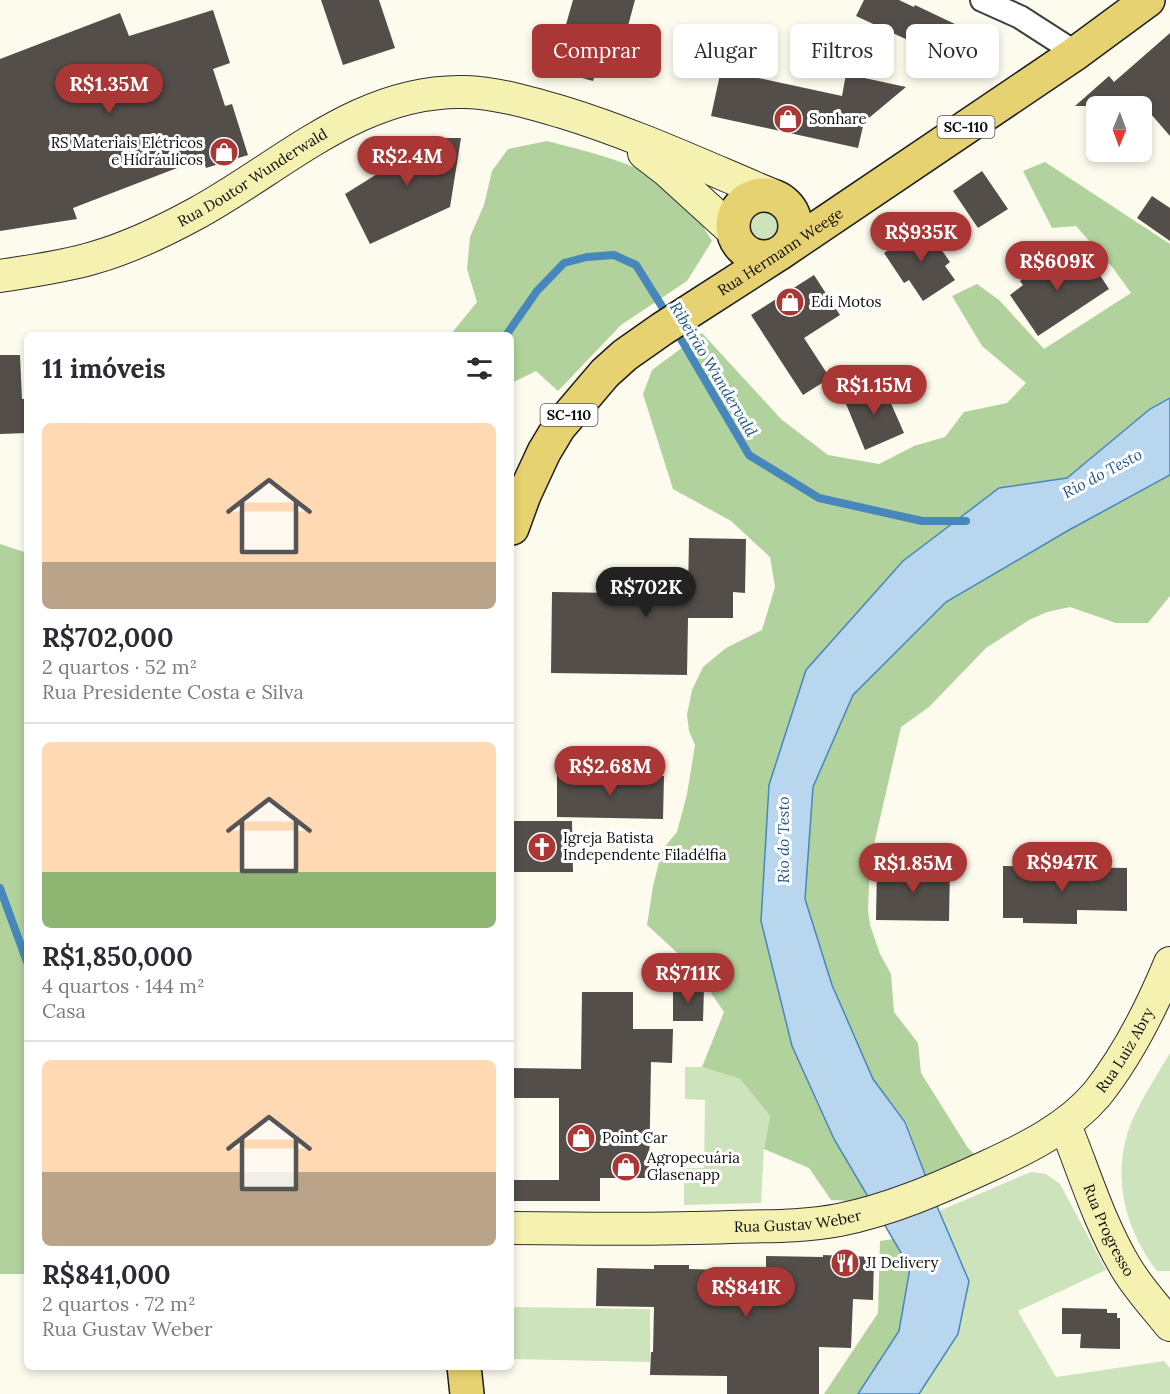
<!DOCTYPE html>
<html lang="pt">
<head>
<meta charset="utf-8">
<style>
  :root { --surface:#fff; --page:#f2f2f3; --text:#2b2b33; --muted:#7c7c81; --line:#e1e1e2; --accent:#aa3735 }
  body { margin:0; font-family:Lora,serif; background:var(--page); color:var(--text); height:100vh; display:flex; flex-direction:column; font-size:22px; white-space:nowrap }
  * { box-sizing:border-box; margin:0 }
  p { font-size:20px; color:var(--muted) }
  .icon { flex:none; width:33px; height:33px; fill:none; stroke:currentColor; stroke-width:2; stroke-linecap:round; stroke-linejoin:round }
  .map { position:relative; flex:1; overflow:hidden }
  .panel { position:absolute; left:24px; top:332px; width:490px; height:1038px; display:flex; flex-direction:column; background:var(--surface); border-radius:9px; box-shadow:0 3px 9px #0003 }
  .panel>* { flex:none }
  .top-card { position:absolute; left:532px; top:24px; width:548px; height:54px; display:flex; gap:12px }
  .needle { width:39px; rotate:181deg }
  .tools { position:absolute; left:1086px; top:96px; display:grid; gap:12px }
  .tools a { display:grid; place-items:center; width:66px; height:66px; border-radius:9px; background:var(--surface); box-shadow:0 3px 9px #0003; font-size:30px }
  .price { position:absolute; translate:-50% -51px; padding:0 14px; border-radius:21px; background:var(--accent); color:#fff; font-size:20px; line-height:39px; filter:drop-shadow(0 2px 3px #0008) }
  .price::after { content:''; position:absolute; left:50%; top:36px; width:18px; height:14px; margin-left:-9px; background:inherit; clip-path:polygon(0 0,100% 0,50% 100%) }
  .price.active { background:#222; color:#fff }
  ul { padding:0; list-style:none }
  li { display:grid; align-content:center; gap:12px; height:318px; padding:0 18px }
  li+li { border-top:2px solid var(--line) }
  li span { display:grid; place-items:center; height:186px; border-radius:9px; color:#555 }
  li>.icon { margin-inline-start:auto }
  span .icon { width:108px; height:108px; fill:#fffc; stroke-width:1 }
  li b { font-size:26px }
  h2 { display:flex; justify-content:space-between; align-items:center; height:72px; padding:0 18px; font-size:26px }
  .tag { padding:0 21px; border-radius:9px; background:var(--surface); box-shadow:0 3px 9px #0003; font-size:21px; line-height:54px }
  .tag.active { background:var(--accent); color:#fff }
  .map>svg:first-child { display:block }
  .green { fill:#cde3bb }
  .forest { fill:#b1d29c }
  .water { fill:#b8d6ee; stroke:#4887bc; stroke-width:1.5 }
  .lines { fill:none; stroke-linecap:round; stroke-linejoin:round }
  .stream { stroke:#4887bc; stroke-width:8 }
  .building { fill:#534e4a }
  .street-casing { stroke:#3f3f3f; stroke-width:26 }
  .secondary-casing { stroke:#2e2e2e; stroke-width:34 }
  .primary-casing { stroke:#1d1d1d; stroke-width:36 }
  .street { stroke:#fff; stroke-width:22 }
  .secondary { stroke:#f5f1b0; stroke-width:32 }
  .primary { stroke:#e7d272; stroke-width:33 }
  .labels { text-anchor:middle; stroke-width:6; stroke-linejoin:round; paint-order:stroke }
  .shield { fill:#fff; stroke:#555; stroke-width:1.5 }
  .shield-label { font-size:14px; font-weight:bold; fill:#0c0c0c }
  .poi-label { font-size:15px; fill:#0c0c0c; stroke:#fff; text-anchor:start }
  .street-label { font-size:15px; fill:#0c0c0c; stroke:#fff }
  .water-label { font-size:16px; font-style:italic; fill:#255a8e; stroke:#fff }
</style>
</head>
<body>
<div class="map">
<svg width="1170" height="1394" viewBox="0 0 1170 1394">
  <rect width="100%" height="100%" fill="#fdfbed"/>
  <!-- green -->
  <path class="green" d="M750 228a15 15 0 1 1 30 0a15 15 0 1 1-30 0Z
    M1170,1053V1271H1157C1121,1224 1109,1164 1137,1110C1147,1090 1159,1072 1170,1053Z
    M685,1067H702L740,1079L770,1116L764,1149L761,1203L684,1205V1168H704L705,1100L685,1099Z
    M1031,1172L1046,1174L1060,1184L1106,1270L1018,1311L1056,1377L1164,1361L1170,1368V1394H919L958,1334L969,1282L939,1211Z
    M512,1307L650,1309V1362L512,1359Z"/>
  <!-- forest -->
  <path class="forest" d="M547,141C592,153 660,167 690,205C698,216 704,229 712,241L687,281L621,325L558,391L536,371L512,383V334H451L477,302L467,269L470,237L484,205L492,171L508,149Z
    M1045,162L1170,244V398L1150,409L1067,478L999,488L806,670L792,1046L834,1139L872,1202L831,1200L809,1168L764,1149L770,1116L740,1079L702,1067L724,1012L695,969L647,925L653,886L662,850L677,832L687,794L695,745L689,731L687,715L692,690L703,667L726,648L762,630L775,587L770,557L731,521L673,489L643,394L652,370L702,333L781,419L828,455L879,464L914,446L945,437L964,412L1007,403L1026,383L982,346L952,296L977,284L999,300L1044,349L1131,293L1113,268L1076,226L1052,228L1023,171Z
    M1170,475V596L1148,623H1116L1070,607L1047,612L1029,620L986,648L929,707L901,727L870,862L868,910L870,925L880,954L891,974L894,1012L918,1043L921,1073L968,1148L976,1156L927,1180L906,1122L873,1079L832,985L805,898L813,787L853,695L946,602L1069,530Z
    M0,544L27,553V1274H0Z
    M893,1239L910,1268L899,1331L858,1394H824L878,1313L880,1241Z"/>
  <!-- water -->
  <path class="water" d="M1170,398V475L1069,530L946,602L853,695L813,787L805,899L832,985L873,1079L905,1122L939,1211L969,1281L958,1334L919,1394H858L899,1331L910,1268L834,1139L792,1046L761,921L769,785L806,670L903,561L999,488L1067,478L1150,409Z"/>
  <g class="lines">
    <!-- stream -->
    <path class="stream" d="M675,329L749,455L819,498L922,521H966
      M507,334L537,291L564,263L587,257L614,255L636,265L668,316
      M0,888L27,962"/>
  </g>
  <!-- building -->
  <path class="building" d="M321,0H379L395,48L343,65Z
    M573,0H635L619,59L601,54L593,81L553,70Z
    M864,0H899L914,7L915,5L978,35L968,56L957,51L953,61L856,16Z
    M213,10L230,63L213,69L225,106L232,104L248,155L206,168L203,158L73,208L77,219L0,231V59L120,13L129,36Z
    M1170,33V136L1144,106H1075L1109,76L1114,82Z
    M721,70L842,96L846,74L906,87L864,122L858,148L711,116Z
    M430,138H461L450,207L370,244L345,194L390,166L380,151L401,139L407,150Z
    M982,171L1008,209L978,228L953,191Z
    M1152,196L1170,208V241L1137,218Z
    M925,226L950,262L945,266L955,280L923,301L909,280L904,283L884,253Z
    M1063,252L1075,270L1090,260L1109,289L1038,336L1010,295L1023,285L1020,281Z
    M814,275L840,315L804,338L830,378L803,395L751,315Z
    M0,355H20L22,399H27V433L0,434Z
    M882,383L904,433L865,450L844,399Z
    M689,538L746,539L745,593L733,592V618H688L687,675L551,673L552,592L688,594Z
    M557,775L664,776L663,819L557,817Z
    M514,821H572L573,872H514V858H512V836H514Z
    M877,866L950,867L949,921L876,920Z
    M1003,866L1127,868V911L1077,910V924L1023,923V918H1003Z
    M673,988H704L703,1021H673Z
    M582,992H633V1029H673L672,1063L651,1062L649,1178H600V1201H512V1180H559V1098H512V1068L581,1069Z
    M823,1255L874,1257L873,1300L853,1299L851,1348L819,1347V1394H727V1376L650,1375L651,1352H653L654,1307L596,1306L597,1268L654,1269V1265H689V1269L766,1271V1256L823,1257Z
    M1062,1308L1107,1309V1313H1117V1318H1120V1349L1080,1348L1081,1334H1062Z"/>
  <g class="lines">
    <!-- street casing -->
    <g class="street-casing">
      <path id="street" d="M982,0L1020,17L1076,53"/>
    </g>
    <!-- secondary casing -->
    <g class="secondary-casing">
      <g id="secondary">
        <path d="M644,153L666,170L733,231"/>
        <path id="s1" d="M0,276C31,271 63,267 93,258C129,248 164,231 197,213C283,166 360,89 465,92C498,93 531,103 562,112C634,134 703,166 772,195"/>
        <path id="s2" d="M1065,1125C1084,1172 1099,1222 1125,1266C1137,1287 1155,1306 1170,1325"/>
        <path id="s3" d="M512,1228C584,1229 657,1230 730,1227C766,1226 803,1227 839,1220C890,1210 940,1188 988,1166C1027,1148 1068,1128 1097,1094C1128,1055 1151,1009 1170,963"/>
      </g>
    </g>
    <!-- primary casing -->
    <g class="primary-casing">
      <g id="primary">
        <circle cx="764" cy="226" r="31"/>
        <path id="s4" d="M512,528L524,495L544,452L559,427L605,373L625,355L662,329L780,253L1076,53L1148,0"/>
        <path d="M464,1366L467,1394"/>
      </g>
    </g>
    <!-- street -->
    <use href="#street" class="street"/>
    <!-- secondary -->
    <use href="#secondary" class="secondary"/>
    <!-- primary -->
    <use href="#primary" class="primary"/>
  </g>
  <!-- icons -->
  <defs>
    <g id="shop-disc" transform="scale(1.5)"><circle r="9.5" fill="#aa3735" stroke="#fff"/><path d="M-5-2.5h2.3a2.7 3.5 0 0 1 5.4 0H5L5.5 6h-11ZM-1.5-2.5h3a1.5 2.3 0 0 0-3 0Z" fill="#fff"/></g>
    <g id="church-disc" transform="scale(1.5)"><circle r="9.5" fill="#aa3735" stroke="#fff"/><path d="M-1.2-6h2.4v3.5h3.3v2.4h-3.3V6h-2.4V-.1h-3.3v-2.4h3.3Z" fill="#fff"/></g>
    <g id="restaurant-disc" transform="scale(1.5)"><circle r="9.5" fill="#aa3735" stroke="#fff"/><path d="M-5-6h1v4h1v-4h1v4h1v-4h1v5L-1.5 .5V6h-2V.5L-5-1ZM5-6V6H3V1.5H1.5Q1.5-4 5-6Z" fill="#fff"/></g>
  </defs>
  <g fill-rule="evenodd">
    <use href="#shop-disc" x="788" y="119"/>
    <use href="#shop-disc" x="224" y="152"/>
    <use href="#shop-disc" x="790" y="302"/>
    <use href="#church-disc" x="542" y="847"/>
    <use href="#shop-disc" x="581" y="1138"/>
    <use href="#shop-disc" x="626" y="1167"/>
    <use href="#restaurant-disc" x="845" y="1263"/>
  </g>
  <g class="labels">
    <!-- shield labels -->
    <g class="shield">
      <rect x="937.5" y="116" width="57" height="22" rx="4.5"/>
      <rect x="540.5" y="404" width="57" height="22" rx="4.5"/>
    </g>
    <g class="shield-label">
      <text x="966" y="132">SC-110</text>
      <text x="569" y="420">SC-110</text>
    </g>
    <!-- poi labels -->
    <g class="poi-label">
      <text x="809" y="124">Sonhare</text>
      <text x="203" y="148" text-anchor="end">RS Materiais Elétricos<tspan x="203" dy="17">e Hidráulicos</tspan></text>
      <text x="811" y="307">Edi Motos</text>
      <text x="563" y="843">Igreja Batista<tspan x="563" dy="17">Independente Filadélfia</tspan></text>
      <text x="602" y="1143">Point Car</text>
      <text x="647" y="1163">Agropecuária<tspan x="647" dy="17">Glasenapp</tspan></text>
      <text x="866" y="1268">JI Delivery</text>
    </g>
    <!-- street labels -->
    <g class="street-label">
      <text dy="5" stroke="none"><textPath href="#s1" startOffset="274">Rua Doutor Wunderwald</textPath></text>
      <text dy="5" stroke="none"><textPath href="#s4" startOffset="396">Rua Hermann Weege</textPath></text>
      <text dy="5" stroke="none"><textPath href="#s3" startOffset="670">Rua Luiz Abry</textPath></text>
      <text dy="5" stroke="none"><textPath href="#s3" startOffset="286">Rua Gustav Weber</textPath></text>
      <text dy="5" stroke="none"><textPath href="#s2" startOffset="114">Rua Progresso</textPath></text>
    </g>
    <!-- water labels -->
    <g class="water-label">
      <text transform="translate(714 369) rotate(59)" y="6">Ribeirão Wundervald</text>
      <text transform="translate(1102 473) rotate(-28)" y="6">Rio do Testo</text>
      <text transform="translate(783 840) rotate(-90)" y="6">Rio do Testo</text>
    </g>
  </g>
</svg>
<div class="tools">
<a><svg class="needle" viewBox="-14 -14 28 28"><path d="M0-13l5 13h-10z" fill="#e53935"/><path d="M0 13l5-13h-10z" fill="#7c7c81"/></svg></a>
</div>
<b class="price" style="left:109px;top:115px">R$1.35M</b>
<b class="price" style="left:407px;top:187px">R$2.4M</b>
<b class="price" style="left:921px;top:263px">R$935K</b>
<b class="price" style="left:1057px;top:292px">R$609K</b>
<b class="price" style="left:874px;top:416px">R$1.15M</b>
<b class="price active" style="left:646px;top:618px">R$702K</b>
<b class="price" style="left:610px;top:797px">R$2.68M</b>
<b class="price" style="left:1062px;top:893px">R$947K</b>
<b class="price" style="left:913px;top:894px">R$1.85M</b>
<b class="price" style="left:688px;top:1004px">R$711K</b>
<b class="price" style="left:746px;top:1318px">R$841K</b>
<div class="top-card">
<a class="tag active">Comprar</a>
<a class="tag">Alugar</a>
<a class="tag">Filtros</a>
<a class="tag">Novo</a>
</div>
<section class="panel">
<h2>11 imóveis<svg class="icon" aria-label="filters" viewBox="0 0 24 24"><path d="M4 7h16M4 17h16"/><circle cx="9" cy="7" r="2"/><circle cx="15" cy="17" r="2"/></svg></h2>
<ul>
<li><span style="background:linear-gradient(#ffd9b3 75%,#b9a48a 0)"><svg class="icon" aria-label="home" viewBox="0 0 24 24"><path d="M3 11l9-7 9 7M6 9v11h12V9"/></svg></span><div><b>R$702,000</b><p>2 quartos · 52 m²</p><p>Rua Presidente Costa e Silva</p></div></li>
<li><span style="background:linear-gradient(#ffd9b3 70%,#8fb573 0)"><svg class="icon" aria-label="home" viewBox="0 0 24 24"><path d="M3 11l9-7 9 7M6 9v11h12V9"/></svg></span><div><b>R$1,850,000</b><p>4 quartos · 144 m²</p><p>Casa</p></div></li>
<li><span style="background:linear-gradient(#ffd9b3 60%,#b9a48a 0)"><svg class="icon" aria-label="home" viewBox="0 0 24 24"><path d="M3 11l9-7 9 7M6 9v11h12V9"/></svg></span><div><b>R$841,000</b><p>2 quartos · 72 m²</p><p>Rua Gustav Weber</p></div></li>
</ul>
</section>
</div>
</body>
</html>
